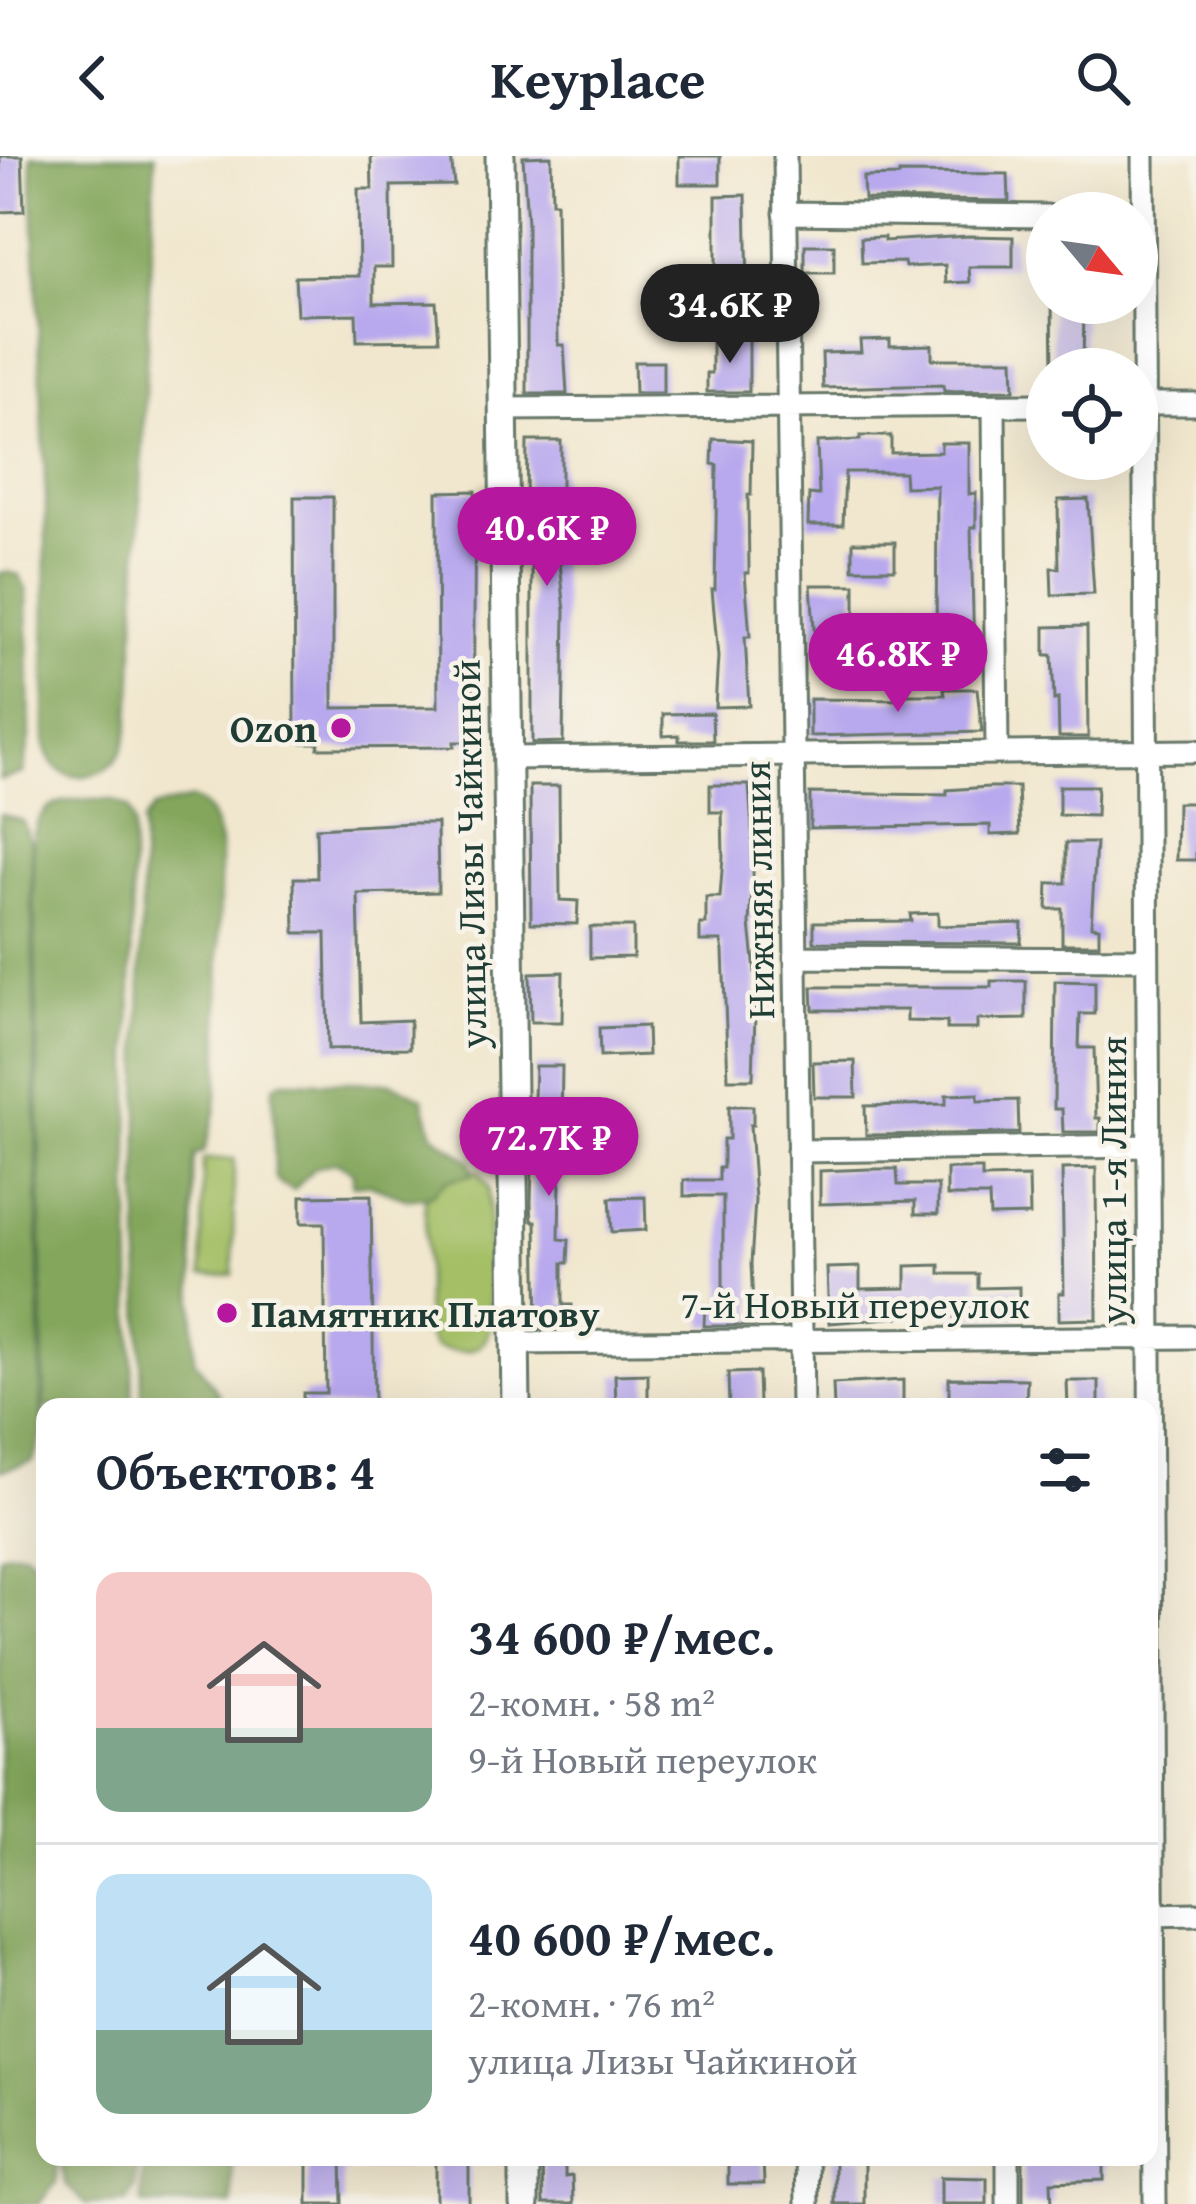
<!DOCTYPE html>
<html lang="ru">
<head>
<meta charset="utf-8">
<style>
  :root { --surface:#fff; --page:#f2f2f3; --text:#1f2937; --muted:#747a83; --line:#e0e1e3; --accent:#b5179e }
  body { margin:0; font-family:"Gentium Book Plus",serif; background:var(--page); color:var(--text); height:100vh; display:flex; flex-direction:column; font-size:45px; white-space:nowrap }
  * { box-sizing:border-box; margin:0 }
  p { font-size:39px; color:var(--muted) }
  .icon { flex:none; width:66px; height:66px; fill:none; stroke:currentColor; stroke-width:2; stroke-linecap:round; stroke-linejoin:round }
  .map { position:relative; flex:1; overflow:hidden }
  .details { position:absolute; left:36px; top:1242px; width:1122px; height:768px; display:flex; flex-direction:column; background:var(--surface); border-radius:24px; box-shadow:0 12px 48px #0002 }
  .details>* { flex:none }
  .needle { width:78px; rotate:119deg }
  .tools { position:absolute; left:1026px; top:36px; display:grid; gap:24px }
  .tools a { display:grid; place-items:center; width:132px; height:132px; border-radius:50%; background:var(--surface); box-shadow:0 12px 48px #0002; font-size:60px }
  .price { position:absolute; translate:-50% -102px; padding:0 27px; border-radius:42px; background:var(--accent); color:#fff; font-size:39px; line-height:78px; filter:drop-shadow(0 3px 6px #0008) }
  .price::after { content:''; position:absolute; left:50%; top:72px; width:36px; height:27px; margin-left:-18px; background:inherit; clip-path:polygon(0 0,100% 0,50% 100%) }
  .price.active { background:#222; color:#fff }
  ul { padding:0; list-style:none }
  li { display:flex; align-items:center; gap:36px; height:300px; padding:0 60px }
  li+li { border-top:3px solid var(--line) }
  li span { display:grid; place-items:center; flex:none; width:336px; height:240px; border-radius:24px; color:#555 }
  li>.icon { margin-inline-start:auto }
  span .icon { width:144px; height:144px; fill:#fffc; stroke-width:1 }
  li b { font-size:51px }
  h2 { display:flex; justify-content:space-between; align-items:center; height:144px; padding:0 60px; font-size:51px }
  header { display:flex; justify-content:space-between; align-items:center; height:156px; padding:0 60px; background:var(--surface); font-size:54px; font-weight:700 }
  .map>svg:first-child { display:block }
  .green { fill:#a4bf66; stroke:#627e4d; stroke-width:3 }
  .forest { fill:#83a65b; stroke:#517248; stroke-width:3 }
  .building { fill:#b8a8ee }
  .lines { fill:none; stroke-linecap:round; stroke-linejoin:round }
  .minor-casing { stroke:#68786a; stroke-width:27 }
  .major-casing { stroke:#68786a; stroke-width:33 }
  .minor { stroke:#fff; stroke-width:21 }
  .major { stroke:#fff; stroke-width:27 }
  .poi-dot { fill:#b5179e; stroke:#f7f3e8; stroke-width:4.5 }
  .labels { text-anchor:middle; stroke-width:9; stroke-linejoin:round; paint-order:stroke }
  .poi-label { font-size:39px; font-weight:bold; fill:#1f3d34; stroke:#f7f3e8; text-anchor:end }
  .street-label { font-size:39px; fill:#1f3d34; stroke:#f7f3e8 }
</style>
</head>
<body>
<header><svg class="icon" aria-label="back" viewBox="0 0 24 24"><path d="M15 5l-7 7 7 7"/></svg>Keyplace<svg class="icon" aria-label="search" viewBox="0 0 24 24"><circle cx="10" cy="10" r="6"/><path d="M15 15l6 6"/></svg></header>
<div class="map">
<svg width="1196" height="2048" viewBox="0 0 1196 2048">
  <rect width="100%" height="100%" fill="#f7f3e8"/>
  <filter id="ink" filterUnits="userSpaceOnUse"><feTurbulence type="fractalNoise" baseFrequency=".00833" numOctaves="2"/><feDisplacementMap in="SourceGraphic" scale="24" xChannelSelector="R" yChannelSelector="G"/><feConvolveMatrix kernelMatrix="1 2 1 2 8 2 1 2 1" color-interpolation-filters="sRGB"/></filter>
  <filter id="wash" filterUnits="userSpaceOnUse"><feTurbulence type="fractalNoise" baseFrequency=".004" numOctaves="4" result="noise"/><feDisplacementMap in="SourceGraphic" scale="48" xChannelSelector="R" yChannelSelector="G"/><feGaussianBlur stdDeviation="2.7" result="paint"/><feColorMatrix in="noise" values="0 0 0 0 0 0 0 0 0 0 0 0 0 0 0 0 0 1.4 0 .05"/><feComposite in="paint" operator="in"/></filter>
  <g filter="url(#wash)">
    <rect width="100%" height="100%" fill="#f1e7ce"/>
    <!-- green -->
    <path class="green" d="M203,1003H234L233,1119H202Z
      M469,1012L479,1016L489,1032L490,1170C485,1200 459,1198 435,1192L426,1177L425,1037Z"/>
    <!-- forest -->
    <path class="forest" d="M31,0H155L132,543C129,561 129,584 119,600C108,618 77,627 59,614C51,608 48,598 45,589L46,346Z
      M7,416L19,419L27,436L30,582L23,617L0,624V417Z
      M191,643C211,649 215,668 220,687L219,909L216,954L204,996L195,998L193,1010L194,1203L220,1240L223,1251H142L138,1014L143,666L153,652Z
      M112,644L128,652L133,667L129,1000L133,1251H45V1267L33,684C39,637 74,645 112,644Z
      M0,658L23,665L31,688L42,1279L33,1305L0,1315Z
      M283,925L392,927L423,942L433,978L470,1005L473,1018L446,1025L431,1039L408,1043L367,1028L353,1029V1016L336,1006L314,1012L294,1034L279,1027L275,1020L273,935L275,929Z
      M9,1396H25L45,1413V2001H57L56,2027L39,2048H0V1399Z
      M60,2001H136L135,2031L127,2045L85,2048L65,2027Z
      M142,2001H232V2048H142Z"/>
    <g id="blocks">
      <!-- building -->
      <path class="building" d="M0,0H22L24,55L0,56Z
        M371,0H451L454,29L391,30L392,111H374V147L436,146L439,184L357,185L356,158L297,159L295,121L359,120L358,33H372Z
        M551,0L552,46H556L558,189H564L567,238H527V68L523,1Z
        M679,0H720V28H679Z
        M899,17L1008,18L1009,45L864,43L863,21L899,20Z
        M746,39L748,136H716V40Z
        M969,80L1013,81V111H969L970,126L946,127L945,109L905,111L904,106L862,107L861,82L884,81V85Z
        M805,89H834V117H805Z
        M1052,147H1084L1083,213H1053Z
        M712,182H749V236H707V217H712Z
        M890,183V190L932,189V203H1013L1014,234L944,235L943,229L823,232L822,197L861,196L860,184Z
        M634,206H663V237H635Z
        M860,280H891V297L941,296V287H969V338L976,337V371H971L974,501L936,502L937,330L905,331L904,316H845L843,369H808L809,338L819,339L817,286L860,284Z
        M713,283L752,285L751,339H748L749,417H745L750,481H745L749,550L715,551L718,501L712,433H715L717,309L712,308Z
        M527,285H561V370H580V388H558L565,455L563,586L532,587V346H526Z
        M475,335L473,586H454V591L318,592L319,587H301V576H295L294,341H333V552L438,551L437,336Z
        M1088,343L1094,438L1052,439L1051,412H1059L1058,344Z
        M853,386H895V413H853Z
        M811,429H855V462H862V499L816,500Z
        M1087,470L1088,581H1059L1058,543L1054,544L1052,499H1045V471Z
        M944,533H977L982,576L810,580V543L903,544V539H945Z
        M712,557L713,585H679V579L663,580V558Z
        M710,629H749L754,701L750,768L756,825L753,923H728L723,795L721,785H700V768H706V741H720L723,701L722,656H710Z
        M530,630H559L560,744L578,745L577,768L531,767Z
        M1059,630H1097L1096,660L1059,659Z
        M989,631H1018L1020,678L990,679V669L810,672V637L947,639V634Z
        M1177,647H1196V704H1176Z
        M412,667H437L438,736L358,738L361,866L410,864V892L328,893L326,777H295L294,722H317L316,672Z
        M1066,687H1096L1091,770L1099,771V788H1062V753H1047L1048,727H1066Z
        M938,757V770L1022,767L1021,787L814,786V766L911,765L910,758Z
        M590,771H633V801L590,802Z
        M563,816L562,866H531L530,817Z
        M991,825H1026V863L977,864V873H947V866L907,865V854H813L812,831H991Z
        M1055,825L1095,826V858H1080L1079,892H1094L1096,962H1100V976H1063L1062,953H1054Z
        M647,870L648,899L600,901L599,872Z
        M855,905L856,941H814L813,906Z
        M535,910H562L559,1083L569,1084L568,1107H563V1149H572L573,1172H538L536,1065H532L531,1047Z
        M978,938V945L1018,944L1019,977L866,979L865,950L946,948V939Z
        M729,950H753V969H750L755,1044L751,1108L754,1170H704L705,1149H723V1040H684V1024H719V1012H723V983H729Z
        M1096,1012L1097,1163L1059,1164V1137H1064L1062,1013Z
        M869,1013H897L898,1029H938V1058H915V1045L820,1048V1015Z
        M947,1013H982V1022L1029,1021L1030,1059L990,1060L989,1040H947Z
        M371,1039L374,1251H303V1237H326L324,1067H301V1040Z
        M645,1041L646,1074L612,1076L610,1042Z
        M940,1109V1118H978V1132L1019,1131V1162L949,1160V1146L899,1147V1161L829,1167L827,1112L860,1111V1133L906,1132V1110Z
        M758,1216L759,1249L729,1251L728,1217Z
        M648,1218V1251H616L615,1219Z
        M949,1222L1027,1223L1026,1251H949Z
        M903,1224V1251H834L833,1228Z
        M1067,1225H1099V1251H1068Z
        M308,2001H342L343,2048H308Z
        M436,2001H469V2048H436Z
        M542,2001H565V2021L572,2020L573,2048H543Z
        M763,2001L764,2028H728V2002Z
        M834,2001H864V2048H834Z
        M1023,2001H1104V2024L1051,2026L1052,2048H1023Z
        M941,2021L987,2022V2048H941Z"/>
    </g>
  </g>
  <g filter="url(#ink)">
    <use href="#blocks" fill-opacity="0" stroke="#68786a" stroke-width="3"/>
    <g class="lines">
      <!-- minor casing -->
      <g class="minor-casing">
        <path id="minor" d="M785,0L802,1251
          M1143,0L1155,2048
          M785,57L1047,60
          M1137,248H1196
          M994,250L997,597
          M502,253L1047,249
          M507,602L1196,595
          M795,801L1147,803
          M798,995L1147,990
          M515,1187L1196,1181
          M1149,1759L1196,1758
          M806,2001L807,2048
          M1008,2001V2048"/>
      </g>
      <!-- major casing -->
      <g class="major-casing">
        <path id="major" d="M500,0L516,1251
          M524,2001V2048"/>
      </g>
      <!-- minor -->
      <use href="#minor" class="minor"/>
      <!-- major -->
      <use href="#major" class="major"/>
    </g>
  </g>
  <!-- markers -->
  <g class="poi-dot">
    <circle cx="341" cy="572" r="12"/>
    <circle cx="227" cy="1157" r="12"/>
  </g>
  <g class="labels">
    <!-- poi labels -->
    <g class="poi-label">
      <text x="317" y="586">Ozon</text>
      <text x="251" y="1171" text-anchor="start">Памятник Платову</text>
    </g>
    <!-- street labels -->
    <g class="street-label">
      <text transform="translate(469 698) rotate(-91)" y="14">улица Лизы Чайкиной</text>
      <text transform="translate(758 734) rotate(-91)" y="14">Нижняя линия</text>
      <text transform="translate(1112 1024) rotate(-90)" y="14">улица 1-я Линия</text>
      <text x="855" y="1162">7-й Новый переулок</text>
    </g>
  </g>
</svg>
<div class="tools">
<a><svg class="needle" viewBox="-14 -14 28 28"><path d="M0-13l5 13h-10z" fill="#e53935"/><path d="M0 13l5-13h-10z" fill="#747a83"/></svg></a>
<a><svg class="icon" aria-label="locate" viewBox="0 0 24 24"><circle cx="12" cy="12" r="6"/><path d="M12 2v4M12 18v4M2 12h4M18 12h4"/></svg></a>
</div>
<b class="price active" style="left:730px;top:210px">34.6K ₽</b>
<b class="price" style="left:547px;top:433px">40.6K ₽</b>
<b class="price" style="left:898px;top:559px">46.8K ₽</b>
<b class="price" style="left:549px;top:1043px">72.7K ₽</b>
<section class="details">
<h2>Объектов: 4<svg class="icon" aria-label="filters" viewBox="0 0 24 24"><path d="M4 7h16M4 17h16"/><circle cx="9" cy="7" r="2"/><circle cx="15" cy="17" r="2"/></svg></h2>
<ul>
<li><span style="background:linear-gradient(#f6c9c9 65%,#7fa58c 0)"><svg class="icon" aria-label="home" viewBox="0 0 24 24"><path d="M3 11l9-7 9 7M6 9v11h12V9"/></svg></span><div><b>34 600 ₽/мес.</b><p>2-комн. · 58 m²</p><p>9-й Новый переулок</p></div></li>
<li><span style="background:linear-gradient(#bfe0f5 65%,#7fa58c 0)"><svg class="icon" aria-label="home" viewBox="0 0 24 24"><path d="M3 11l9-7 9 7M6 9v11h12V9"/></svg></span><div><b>40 600 ₽/мес.</b><p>2-комн. · 76 m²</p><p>улица Лизы Чайкиной</p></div></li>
</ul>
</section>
</div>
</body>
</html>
